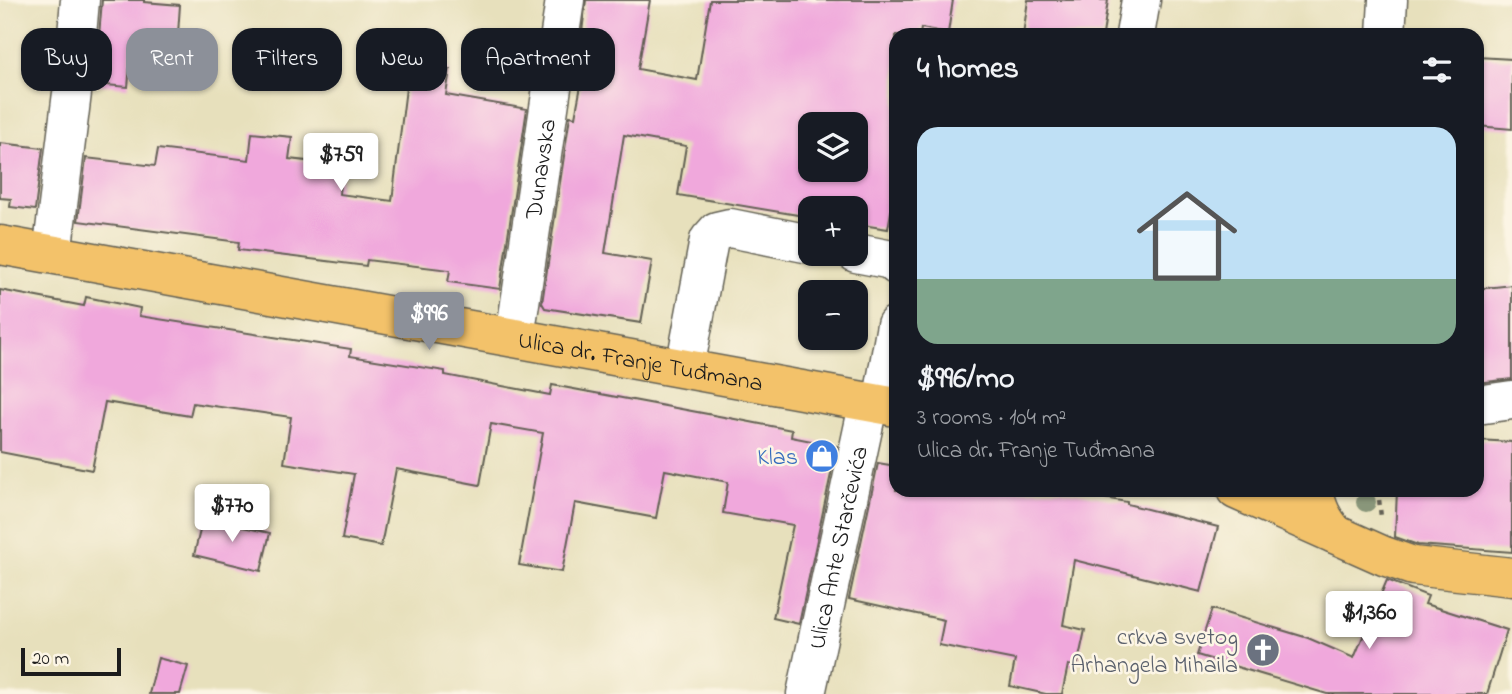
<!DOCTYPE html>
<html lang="en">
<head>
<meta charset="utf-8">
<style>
  :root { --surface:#171b24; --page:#20242c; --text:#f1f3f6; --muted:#9ea1a6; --accent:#8c9099 }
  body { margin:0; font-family:"Indie Flower",sans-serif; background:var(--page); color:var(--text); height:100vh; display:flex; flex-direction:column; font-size:26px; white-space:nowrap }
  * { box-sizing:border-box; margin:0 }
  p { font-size:23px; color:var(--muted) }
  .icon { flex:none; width:38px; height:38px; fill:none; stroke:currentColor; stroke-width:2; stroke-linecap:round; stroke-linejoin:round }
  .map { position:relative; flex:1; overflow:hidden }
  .sheet { position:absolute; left:889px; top:28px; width:595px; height:469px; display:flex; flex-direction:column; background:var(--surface); border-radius:21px; box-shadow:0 2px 5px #0004 }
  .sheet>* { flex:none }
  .top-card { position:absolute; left:21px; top:28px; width:665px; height:63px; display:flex; gap:14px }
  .fabs { position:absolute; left:798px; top:112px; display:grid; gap:14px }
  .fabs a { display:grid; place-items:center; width:70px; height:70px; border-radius:14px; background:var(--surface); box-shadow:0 2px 5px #0004; font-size:35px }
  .scale { position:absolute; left:21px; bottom:18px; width:100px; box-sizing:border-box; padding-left:7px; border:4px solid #1c1c1c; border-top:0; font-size:19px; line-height:24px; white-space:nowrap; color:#1c1c1c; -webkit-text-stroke:5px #fcf5e5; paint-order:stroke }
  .price { position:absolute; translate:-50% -60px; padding:0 16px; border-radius:7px; background:#fff; color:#222; font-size:23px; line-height:46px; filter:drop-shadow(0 2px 4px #0008) }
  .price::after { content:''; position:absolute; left:50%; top:42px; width:21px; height:16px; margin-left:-10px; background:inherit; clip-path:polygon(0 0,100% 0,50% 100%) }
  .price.on { background:var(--accent); color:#fff }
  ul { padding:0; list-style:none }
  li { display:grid; align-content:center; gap:14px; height:371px; padding:0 28px }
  li span { display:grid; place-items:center; height:217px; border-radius:21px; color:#555 }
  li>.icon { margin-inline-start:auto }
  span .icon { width:126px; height:126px; fill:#fffc; stroke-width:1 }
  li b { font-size:30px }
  h2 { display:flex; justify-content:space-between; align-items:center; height:84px; padding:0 28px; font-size:30px }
  .tag { padding:0 24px; border-radius:21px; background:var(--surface); box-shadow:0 2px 5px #0004; font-size:24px; line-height:63px }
  .tag.on { background:var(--accent); color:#fff }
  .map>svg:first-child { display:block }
  .building { fill:#f0a8dc; fill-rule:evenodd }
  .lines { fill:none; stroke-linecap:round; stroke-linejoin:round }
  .minor-casing { stroke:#636154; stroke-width:41 }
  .major-casing { stroke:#636154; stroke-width:41 }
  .path { stroke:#636154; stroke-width:4.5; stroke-dasharray:5 5; stroke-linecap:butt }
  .minor { stroke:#fff; stroke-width:38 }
  .major { stroke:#f3c26a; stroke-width:38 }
  .tree { fill:#89967a }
  .labels { text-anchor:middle; stroke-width:5; stroke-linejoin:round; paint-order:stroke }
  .street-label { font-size:24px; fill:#1c1c1c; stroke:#fcf5e5 }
  .shop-label { font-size:24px; fill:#366cbe; stroke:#fcf5e5; text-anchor:end }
  .worship-label { font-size:24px; fill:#5b616d; stroke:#fcf5e5; text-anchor:end }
</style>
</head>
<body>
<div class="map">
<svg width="1512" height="694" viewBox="0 0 1512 694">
  <rect width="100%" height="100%" fill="#fcf5e5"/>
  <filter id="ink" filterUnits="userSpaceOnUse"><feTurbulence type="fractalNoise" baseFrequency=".0143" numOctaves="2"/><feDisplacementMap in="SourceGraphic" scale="14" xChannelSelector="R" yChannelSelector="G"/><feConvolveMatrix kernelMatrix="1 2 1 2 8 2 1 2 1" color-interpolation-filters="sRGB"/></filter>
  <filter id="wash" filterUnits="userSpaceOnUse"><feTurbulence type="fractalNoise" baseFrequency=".00686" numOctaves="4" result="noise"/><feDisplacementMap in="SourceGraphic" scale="28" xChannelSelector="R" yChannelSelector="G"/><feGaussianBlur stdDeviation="1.57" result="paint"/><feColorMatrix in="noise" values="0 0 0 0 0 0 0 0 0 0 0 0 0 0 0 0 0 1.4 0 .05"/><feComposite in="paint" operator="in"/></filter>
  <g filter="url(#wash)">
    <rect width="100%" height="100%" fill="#e7e0bc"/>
    <g id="blocks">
      <!-- building -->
      <path class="building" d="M102,0H144V2L180,5L177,48L132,44L128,87L95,84Z
        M586,0H650L638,69L697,80L710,0H953L948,33L921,28L920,35H896V183L888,229L856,224V208H810V217L678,195L686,146L624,135L605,253L652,261L641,323L545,308L542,303L570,116L575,117L588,49L580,48ZM810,124H856V170H810Z
        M1028,0H1108L1103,35H1023Z
        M1477,57L1512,59V129L1477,126Z
        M409,64L450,69L446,95L527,109L500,289L448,282L450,270L367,260L366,266L238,250L239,242L78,221L86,158L155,166L158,149L249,160L252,133L292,137L289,159L342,165L339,194L392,201Z
        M0,143L43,148L35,210L10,207L11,199L0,198Z
        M1512,285V379L1477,383V289Z
        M0,290L84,306L86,297L140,308L139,316L351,349L350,356L445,371V375L550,395L552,385L740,420L792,430L791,437L837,446L799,624L773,618L793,525L723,513L728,482L665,470L656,518L575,503L562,572L519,565L543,433L491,424L480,485L396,469L381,546L342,539L354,474L284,463L291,417L193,403L190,416L105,402L92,470L0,452Z
        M1477,440L1512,442V552L1418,545L1395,537L1397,490H1477Z
        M878,463L896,466V490H1059L1127,502V504L1218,527L1201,592L1074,560L1063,625L1085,630L1077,667L1068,665L1062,694H1046L1010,686L1015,660L939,645L944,620L849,599Z
        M203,518L270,533L261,571L194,555Z
        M1387,580L1428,596L1425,604L1507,630L1487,694H1327L1197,655L1212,609L1308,638L1354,658Z
        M158,658L188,666L180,694H149Z"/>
    </g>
  </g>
  <g filter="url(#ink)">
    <use href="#blocks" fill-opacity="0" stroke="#636154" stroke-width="2"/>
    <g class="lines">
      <!-- minor casing -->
      <g class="minor-casing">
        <g id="minor">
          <path d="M1135,35L1141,0"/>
          <path d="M1386,35L1388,0"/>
          <path d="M856,253L892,260L896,265"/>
          <path d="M52,254L72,93L80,0"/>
          <path id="s1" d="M515,337L565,0"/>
          <path d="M685,368L709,240L717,231L730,228L810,244"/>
          <path d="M882,404L896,325"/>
          <path d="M1477,405L1512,400"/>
          <path id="s2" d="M806,694L869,401"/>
        </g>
      </g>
      <!-- major casing -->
      <g class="major-casing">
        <g id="major">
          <path id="s3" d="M0,245L896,407"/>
          <path d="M1236,490L1384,556L1413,566L1512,577"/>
          <path d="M1314,490C1317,509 1323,520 1335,534"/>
        </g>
      </g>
      <!-- path -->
      <path class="path" d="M1378,490L1381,517"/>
      <!-- minor -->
      <use href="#minor" class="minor"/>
      <!-- major -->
      <use href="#major" class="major"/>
    </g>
    <!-- trees -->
    <circle class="tree" cx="1366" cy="502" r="10"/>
  </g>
  <!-- icons -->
  <defs>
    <g id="shop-disc" transform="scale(1.75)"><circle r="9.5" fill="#3f7fe0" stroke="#fcf5e5"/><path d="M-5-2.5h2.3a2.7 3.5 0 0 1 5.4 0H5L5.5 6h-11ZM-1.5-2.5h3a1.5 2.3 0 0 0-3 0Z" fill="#fff"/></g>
    <g id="church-disc" transform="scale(1.75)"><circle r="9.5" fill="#6b7280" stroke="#fcf5e5"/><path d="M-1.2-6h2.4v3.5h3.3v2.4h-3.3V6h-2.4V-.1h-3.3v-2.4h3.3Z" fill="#fff"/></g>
  </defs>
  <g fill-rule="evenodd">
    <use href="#shop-disc" x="822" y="456"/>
    <use href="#church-disc" x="1263" y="650"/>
  </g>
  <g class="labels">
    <!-- street labels -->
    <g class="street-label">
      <text dy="8" stroke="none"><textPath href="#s1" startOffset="170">Dunavska</textPath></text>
      <text dy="8" stroke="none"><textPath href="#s3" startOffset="651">Ulica dr. Franje Tuđmana</textPath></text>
      <text dy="8" stroke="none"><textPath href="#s2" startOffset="150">Ulica Ante Starčevića</textPath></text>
    </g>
    <!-- shop labels -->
    <g class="shop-label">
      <text x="798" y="464">Klas</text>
    </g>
    <!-- worship labels -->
    <g class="worship-label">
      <text x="1238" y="644">crkva svetog<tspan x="1238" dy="28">Arhangela Mihaila</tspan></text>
    </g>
  </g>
</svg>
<div class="fabs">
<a><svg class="icon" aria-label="layers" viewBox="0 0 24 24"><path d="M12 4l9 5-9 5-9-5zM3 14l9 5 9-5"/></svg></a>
<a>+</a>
<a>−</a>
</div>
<div class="scale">20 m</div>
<b class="price" style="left:341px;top:193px">$759</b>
<b class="price on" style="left:429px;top:352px">$996</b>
<b class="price" style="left:232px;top:544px">$770</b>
<b class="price" style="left:1369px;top:651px">$1,360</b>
<div class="top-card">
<a class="tag">Buy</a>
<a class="tag on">Rent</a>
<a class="tag">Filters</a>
<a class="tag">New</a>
<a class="tag">Apartment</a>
</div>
<section class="sheet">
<h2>4 homes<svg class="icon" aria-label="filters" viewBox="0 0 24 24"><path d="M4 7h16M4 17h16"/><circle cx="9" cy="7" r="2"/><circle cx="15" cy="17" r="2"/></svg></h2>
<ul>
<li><span style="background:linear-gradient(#bfe0f5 70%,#7fa58c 0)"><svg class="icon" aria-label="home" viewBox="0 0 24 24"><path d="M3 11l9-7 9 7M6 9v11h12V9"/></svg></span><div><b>$996/mo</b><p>3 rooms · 104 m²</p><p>Ulica dr. Franje Tuđmana</p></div></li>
</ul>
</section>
</div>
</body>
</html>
